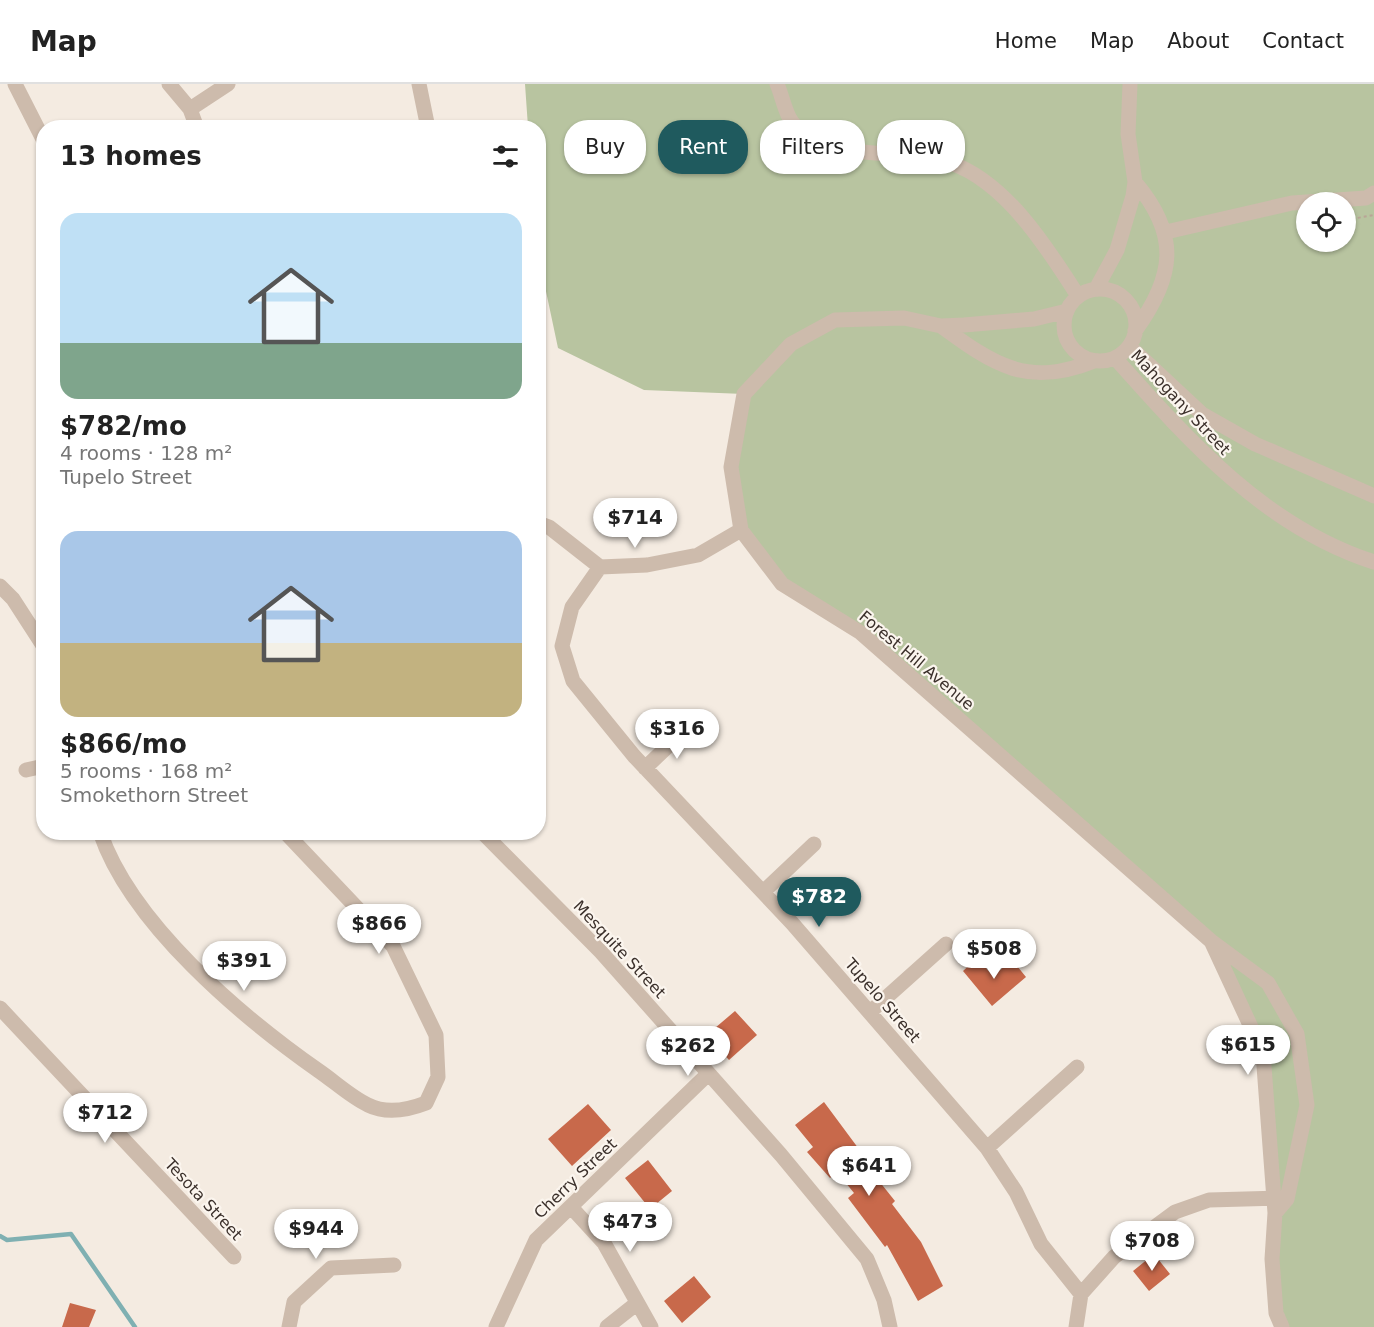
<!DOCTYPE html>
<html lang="en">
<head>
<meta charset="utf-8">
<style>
  :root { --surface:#fff; --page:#f2f2f2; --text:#222; --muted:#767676; --line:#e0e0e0; --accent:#1f5a5e }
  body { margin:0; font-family:"DejaVu Sans",sans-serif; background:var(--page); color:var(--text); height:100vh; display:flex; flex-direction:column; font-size:22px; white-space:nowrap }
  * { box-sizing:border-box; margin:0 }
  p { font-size:20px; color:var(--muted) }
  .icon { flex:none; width:33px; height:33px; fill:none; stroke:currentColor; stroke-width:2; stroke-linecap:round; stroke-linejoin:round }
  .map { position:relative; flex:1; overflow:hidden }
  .side { position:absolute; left:36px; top:36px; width:510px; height:720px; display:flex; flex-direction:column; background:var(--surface); border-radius:24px; box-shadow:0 2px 4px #0004 }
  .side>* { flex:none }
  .top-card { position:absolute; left:564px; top:36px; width:570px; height:54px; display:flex; gap:12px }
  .controls { position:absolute; left:1296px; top:108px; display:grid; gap:12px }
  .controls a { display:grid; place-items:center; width:60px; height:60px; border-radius:50%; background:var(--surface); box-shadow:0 2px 4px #0004; font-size:30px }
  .price { position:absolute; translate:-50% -51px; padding:0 14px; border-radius:21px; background:#fff; color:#222; font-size:20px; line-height:39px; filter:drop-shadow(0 2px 3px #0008) }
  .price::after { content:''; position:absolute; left:50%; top:36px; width:18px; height:14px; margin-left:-9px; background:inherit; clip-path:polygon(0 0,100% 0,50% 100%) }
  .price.selected { background:var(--accent); color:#fff }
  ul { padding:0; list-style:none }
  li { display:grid; align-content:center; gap:12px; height:318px; padding:0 24px }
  li span { display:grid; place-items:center; height:186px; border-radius:18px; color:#555 }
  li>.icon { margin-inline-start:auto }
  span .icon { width:108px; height:108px; fill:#fffc; stroke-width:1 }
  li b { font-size:26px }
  h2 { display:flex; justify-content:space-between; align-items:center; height:72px; padding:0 24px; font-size:26px }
  .chip { padding:0 21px; border-radius:24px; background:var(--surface); box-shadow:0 2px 4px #0004; font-size:21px; line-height:54px }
  .chip.selected { background:var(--accent); color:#fff }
  header { display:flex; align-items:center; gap:36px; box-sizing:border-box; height:84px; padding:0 30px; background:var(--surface); border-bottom:2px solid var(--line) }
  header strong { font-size:28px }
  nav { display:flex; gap:33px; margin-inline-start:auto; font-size:21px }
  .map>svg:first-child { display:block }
  .green { fill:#b8c4a0; fill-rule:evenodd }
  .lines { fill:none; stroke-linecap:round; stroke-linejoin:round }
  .stream { stroke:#7fb0b2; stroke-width:4.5 }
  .building { fill:#c8694b }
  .path { stroke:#b9a596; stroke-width:2; stroke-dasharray:3 3; stroke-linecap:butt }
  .minor { stroke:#cdbbac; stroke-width:15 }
  .labels { text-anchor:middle; stroke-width:4.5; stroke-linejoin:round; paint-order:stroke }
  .street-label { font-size:16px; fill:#3b302b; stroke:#fbf5ee }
</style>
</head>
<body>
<header>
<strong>Map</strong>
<nav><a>Home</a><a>Map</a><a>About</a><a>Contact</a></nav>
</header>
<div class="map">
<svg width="1374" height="1243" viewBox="0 0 1374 1243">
  <rect width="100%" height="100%" fill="#f4ebe1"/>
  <!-- green -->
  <path class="green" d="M525,0H1374V1243H1282L1263,969L1211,857L861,549L782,500L741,446L731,383L744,310L644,306L558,264L540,179L538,44L528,43ZM1306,118H1346V158H1306Z"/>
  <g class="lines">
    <!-- stream -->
    <path class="stream" d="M0,1152L7,1156L71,1150L135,1243"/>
  </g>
  <!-- building -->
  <path class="building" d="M977,874L993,892L1012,876L1026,893L992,922L963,887Z
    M735,927L757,951L729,976L720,966L729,958L715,944Z
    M824,1018L870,1080L867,1082L895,1117L892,1120L921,1158L943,1202L918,1217L887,1161L885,1163L848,1114L854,1109L837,1088L830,1094L807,1068L813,1063L795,1041Z
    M588,1020L611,1046L572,1082L548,1055Z
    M648,1076L672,1107L650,1125L625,1094Z
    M1154,1170L1170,1190L1149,1207L1133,1187Z
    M694,1192L711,1213L682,1239L664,1217Z
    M70,1219L96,1226L89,1243H62Z"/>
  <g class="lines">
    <!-- path -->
    <path class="path" d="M1302,133L1306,139
      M1346,136L1374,131"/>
    <!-- minor -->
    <path class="minor" d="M15,0L44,57
      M169,0L190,25L197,44
      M419,0L428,44
      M777,0C782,11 785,29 792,38C824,80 904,63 951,79C1007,99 1048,165 1078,212
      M190,25L228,0
      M1135,98C1180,151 1175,192 1135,247
      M1166,148L1292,119L1366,114L1374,109
      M1064 241a36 36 0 1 1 72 0a36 36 0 1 1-72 0Z
      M1096,205L1117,166L1133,112L1135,98L1128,50L1130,0
      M1067,227L1034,235L964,241L941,242L904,234L835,236L791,260L744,310L731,383L741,446L782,500L861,549L1211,857L1268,899L1297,950L1307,1021L1287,1115L1275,1129
      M941,242C994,281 1028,304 1094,277
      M1129,262L1202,330L1255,360L1374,412
      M1115,274C1189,357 1265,443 1374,478
      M538,439L549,443L600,483L647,481L698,471L741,446
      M600,483L572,523L562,562L573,597L634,672L792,839L987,1064L1016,1108L1041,1160L1081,1210
      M0,502L13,515L44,563
      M645,684L686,645
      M26,686L44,682
      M100,748C131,840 242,933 319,987C335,998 351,1013 368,1021C386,1030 408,1026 426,1019L438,993L436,951L393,862L285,748
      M482,748L601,868L781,1071L867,1175L884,1216L890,1243
      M763,808L814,760
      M1212,859L1263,969L1275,1129L1272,1175L1276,1229L1282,1243
      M0,924L234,1173
      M870,928L946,860
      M987,1064L1077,983
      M571,1123L604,1159L651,1243
      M289,1243L294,1218L331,1184L394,1181
      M496,1243L536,1156L707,991
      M607,1243L636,1220
      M1076,1243L1081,1210L1114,1173L1175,1128L1209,1116L1281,1114"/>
  </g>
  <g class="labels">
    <!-- street labels -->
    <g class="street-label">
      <text transform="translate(1181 318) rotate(47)" y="6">Mahogany Street</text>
      <text transform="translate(917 576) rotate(40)" y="6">Forest Hill Avenue</text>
      <text transform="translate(620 865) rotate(47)" y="6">Mesquite Street</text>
      <text transform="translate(883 916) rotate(49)" y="6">Tupelo Street</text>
      <text transform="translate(575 1094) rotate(-44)" y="6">Cherry Street</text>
      <text transform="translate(204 1115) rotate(47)" y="6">Tesota Street</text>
    </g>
  </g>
</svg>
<div class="controls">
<a><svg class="icon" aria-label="locate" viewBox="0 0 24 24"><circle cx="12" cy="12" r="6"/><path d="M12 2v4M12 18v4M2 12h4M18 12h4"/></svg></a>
</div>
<b class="price" style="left:635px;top:465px">$714</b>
<b class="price" style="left:677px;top:676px">$316</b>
<b class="price selected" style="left:819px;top:844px">$782</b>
<b class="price" style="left:379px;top:871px">$866</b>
<b class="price" style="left:994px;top:896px">$508</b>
<b class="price" style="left:244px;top:908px">$391</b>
<b class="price" style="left:1248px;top:992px">$615</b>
<b class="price" style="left:688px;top:993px">$262</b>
<b class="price" style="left:105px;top:1060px">$712</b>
<b class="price" style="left:869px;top:1113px">$641</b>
<b class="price" style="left:630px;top:1169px">$473</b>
<b class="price" style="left:316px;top:1176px">$944</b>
<b class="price" style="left:1152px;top:1188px">$708</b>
<div class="top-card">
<a class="chip">Buy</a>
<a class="chip selected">Rent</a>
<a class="chip">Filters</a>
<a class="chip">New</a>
</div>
<section class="side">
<h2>13 homes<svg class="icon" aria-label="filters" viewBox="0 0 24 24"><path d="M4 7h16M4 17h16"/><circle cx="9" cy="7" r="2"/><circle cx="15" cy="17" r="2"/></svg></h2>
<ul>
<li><span style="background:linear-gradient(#bfe0f5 70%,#7fa58c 0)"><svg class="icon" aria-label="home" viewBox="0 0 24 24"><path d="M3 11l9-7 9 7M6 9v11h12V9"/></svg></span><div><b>$782/mo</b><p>4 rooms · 128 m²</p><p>Tupelo Street</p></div></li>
<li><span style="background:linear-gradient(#a9c7e8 60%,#c2b280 0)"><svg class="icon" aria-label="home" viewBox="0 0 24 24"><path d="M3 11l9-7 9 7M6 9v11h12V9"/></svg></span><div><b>$866/mo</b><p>5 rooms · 168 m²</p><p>Smokethorn Street</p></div></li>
</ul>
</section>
</div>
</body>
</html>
